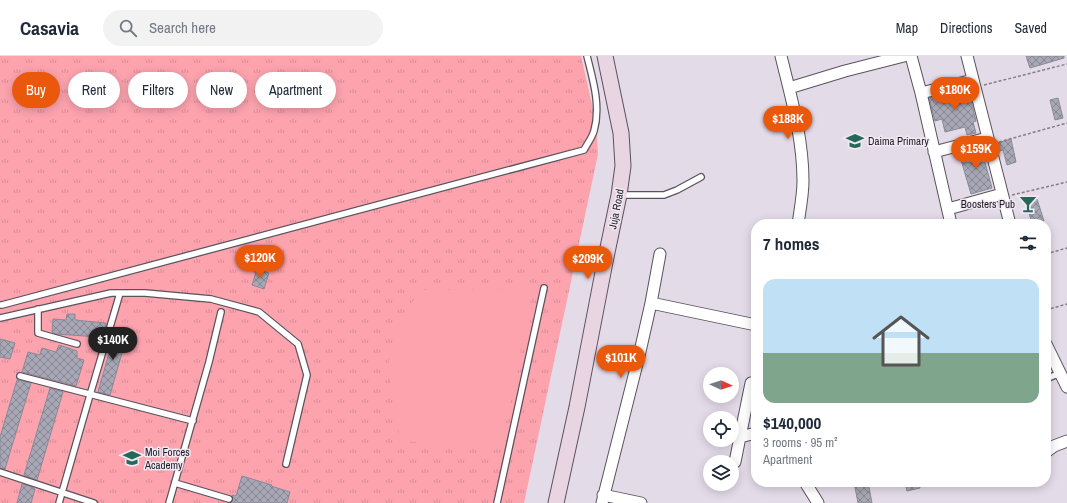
<!DOCTYPE html>
<html lang="en">
<head>
<meta charset="utf-8">
<style>
  :root { --surface:#fff; --page:#f2f2f3; --text:#1f2937; --muted:#747a83; --line:#e0e1e3; --accent:#ea580c }
  body { margin:0; font-family:"Archivo Narrow",sans-serif; background:var(--page); color:var(--text); height:100vh; display:flex; flex-direction:column; font-size:15px; white-space:nowrap }
  * { box-sizing:border-box; margin:0 }
  p { font-size:13px; color:var(--muted) }
  .icon { flex:none; width:22px; height:22px; fill:none; stroke:currentColor; stroke-width:2; stroke-linecap:round; stroke-linejoin:round }
  .map { position:relative; flex:1; overflow:hidden }
  .panel { position:absolute; left:751px; top:163px; width:300px; height:268px; display:flex; flex-direction:column; background:var(--surface); border-radius:16px; box-shadow:0 2px 10px #0003 }
  .panel>* { flex:none }
  .guide { position:absolute; left:12px; top:16px; width:380px; height:36px; display:flex; gap:8px }
  .needle { width:26px; rotate:93deg }
  .controls { position:absolute; left:703px; top:311px; display:grid; gap:8px }
  .controls a { display:grid; place-items:center; width:36px; height:36px; border-radius:50%; background:var(--surface); box-shadow:0 2px 10px #0003; font-size:20px }
  .price { position:absolute; translate:-50% -34px; padding:0 9px; border-radius:14px; background:var(--accent); color:#fff; font-size:13px; line-height:26px; filter:drop-shadow(0 1px 2px #0008) }
  .price::after { content:''; position:absolute; left:50%; top:24px; width:12px; height:9px; margin-left:-6px; background:inherit; clip-path:polygon(0 0,100% 0,50% 100%) }
  .price.active { background:#222; color:#fff }
  ul { padding:0; list-style:none }
  li { display:grid; align-content:center; gap:8px; height:212px; padding:0 12px }
  li+li { border-top:1px solid var(--line) }
  li span { display:grid; place-items:center; height:124px; border-radius:12px; color:#555 }
  li>.icon { margin-inline-start:auto }
  span .icon { width:72px; height:72px; fill:#fffc; stroke-width:1 }
  li b { font-size:17px }
  h2 { display:flex; justify-content:space-between; align-items:center; height:48px; padding:0 12px; font-size:17px }
  .chip { padding:0 14px; border-radius:18px; background:var(--surface); box-shadow:0 2px 10px #0003; font-size:14px; line-height:36px }
  .chip.active { background:var(--accent); color:#fff }
  header { display:flex; align-items:center; gap:24px; box-sizing:border-box; height:56px; padding:0 20px; background:var(--surface); border-bottom:1px solid var(--line) }
  header strong { font-size:19px }
  nav { display:flex; gap:22px; margin-inline-start:auto; font-size:14px }
  .search { width:280px; height:36px; background:var(--page); display:flex; align-items:center; gap:10px; box-sizing:border-box; padding:0 14px; border-radius:22px; color:var(--muted); font-size:15px }
  .map>svg:first-child { display:block }
  .grass { fill:url(#grass-tufts) }
  .pitch { fill:#fca3ae }
  .building { fill:url(#building-cross-hatch); stroke:#8a8a98 }
  .lines { fill:none; stroke-linecap:round; stroke-linejoin:round }
  .lane-casing { stroke:#5a535e; stroke-width:8 }
  .street-casing { stroke:#5a535e; stroke-width:13 }
  .secondary-casing { stroke:#5a535e; stroke-width:17 }
  .path { stroke:#847e87; stroke-width:1.5; stroke-dasharray:3 2; stroke-linecap:butt }
  .lane { stroke:#fff; stroke-width:5.5 }
  .street { stroke:#fff; stroke-width:11 }
  .secondary { stroke:#e9d4e1; stroke-width:15 }
  .labels { text-anchor:middle; stroke-width:3; stroke-linejoin:round; paint-order:stroke }
  .poi-label { font-size:11px; fill:#1e1b1f; stroke:#f1e8f5; text-anchor:start }
  .street-label { font-size:11px; fill:#1e1b1f; stroke:#f1e8f5 }
</style>
</head>
<body>
<header>
<strong>Casavia</strong>
<div class="search"><svg class="icon" aria-label="search" viewBox="0 0 24 24"><circle cx="10" cy="10" r="6"/><path d="M15 15l6 6"/></svg>Search here</div>
<nav><a>Map</a><a>Directions</a><a>Saved</a></nav>
</header>
<div class="map">
<svg width="1067" height="447" viewBox="0 0 1067 447">
  <defs>
    <pattern id="grass-tufts" width="24" height="20" patternUnits="userSpaceOnUse"><rect width="24" height="20" fill="#fca3ae"/><path d="M3 7l-1-3M5 7V3M7 7l1-3M15 17l-1-3M17 17v-4M19 17l1-3" fill="none" stroke="#d88c95"/></pattern>
    <pattern id="building-cross-hatch" width="8" height="8" patternUnits="userSpaceOnUse"><rect width="8" height="8" fill="#a7a7b5"/><path d="M0 0l8 8M0 8l8-8" fill="none" stroke="#878793"/></pattern>
  </defs>
  <rect width="100%" height="100%" fill="#e4dbe8"/>
  <!-- grass -->
  <path class="grass" d="M0,0H581L596,66L598,98L524,447H0Z"/>
  <!-- pitch -->
  <path class="pitch" d="M533,233L501,391L400,385L388,310L397,271L420,234Z"/>
  <!-- building -->
  <path class="building" d="M1026,0H1064V2L1030,12Z
    M968,32L976,65L973,66L976,77L967,79L965,71L945,76L942,63L935,65L929,42Z
    M1058,42L1063,62L1055,64L1050,44Z
    M1011,83L1016,106L1007,109L1003,94L999,95L997,87Z
    M976,92V93L981,92L992,132L971,138L959,97Z
    M1037,143L1044,165L1032,168L1026,146Z
    M257,213L269,217L264,233L252,229Z
    M67,258H75V264L106,267L103,281L98,279V281L56,278L52,276L53,263L66,264Z
    M114,272L128,276L110,339L98,336L113,283H111Z
    M0,283L15,287L10,303L0,301Z
    M59,289L77,295V302L84,304L76,330L22,316L28,296L40,299L42,292L56,296Z
    M17,324L31,327L5,413L0,412V381Z
    M50,332L63,336L37,424L24,419Z
    M242,420L272,429L271,430L290,436L287,447H230L233,444L232,439L236,440Z
    M854,426H868L872,447H858Z
    M905,426H919L920,432L907,435Z
    M22,428L34,432V433H35L31,447H17Z"/>
  <g class="lines">
    <!-- lane casing -->
    <g class="lane-casing">
      <path id="lane" d="M619,139H664L677,134L701,121
        M0,249H2L584,94C587,88 592,82 594,75C601,50 593,24 587,0
        M38,253V277L77,288
        M0,262L111,237H145L211,243L259,256L298,288L307,319L286,408
        M20,320L193,365
        M1046,323L1060,317
        M0,416L94,447
        M175,427L229,443
        M59,447L90,339L120,237
        M169,447L209,306L221,256
        M497,447L544,232"/>
    </g>
    <!-- street casing -->
    <g class="street-casing">
      <path id="street" d="M781,0C791,41 803,82 803,125C803,139 800,154 798,168
        M911,0L921,37L951,168
        M967,0L1010,168
        M789,32L845,15L904,0
        M921,37L973,24
        M934,96L987,82
        M948,153L1002,138
        M651,247L660,198
        M1046,288L1067,331
        M751,327L740,381L756,377
        M1046,396L1054,390L1067,385
        M735,406L740,381
        M805,426L818,447
        M603,439L641,447
        M602,447L639,300L651,247L756,269"/>
    </g>
    <!-- secondary casing -->
    <g class="secondary-casing">
      <path id="secondary" d="M556,447L577,351L605,206L619,139L623,110L621,77L605,0"/>
    </g>
    <!-- path -->
    <path class="path" d="M984,29L1067,8
      M999,86L1067,67
      M1012,139L1067,126
      M1046,198L1067,192
      M1046,254L1067,248"/>
    <!-- lane -->
    <use href="#lane" class="lane"/>
    <!-- street -->
    <use href="#street" class="street"/>
    <!-- secondary -->
    <use href="#secondary" class="secondary"/>
  </g>
  <!-- icons -->
  <defs>
    <g id="school-bare" transform="scale(1.38)"><path d="M0-5L7-2L0 1L-7-2ZM-4 1L0 2.5L4 1V4Q0 6-4 4Z" fill="#256858" stroke="#f1e8f5" stroke-width="2.5" paint-order="stroke"/></g>
    <g id="bar-bare" transform="scale(1.38)"><path d="M-6-5H6L.8 .8V4.5H3.5V6h-7V4.5H-.8V.8Z" fill="#256858" stroke="#f1e8f5" stroke-width="2.5" paint-order="stroke"/></g>
  </defs>
  <g fill-rule="evenodd">
    <use href="#school-bare" x="855" y="85"/>
    <use href="#bar-bare" x="1028" y="148"/>
    <use href="#school-bare" x="132" y="402"/>
  </g>
  <g class="labels">
    <!-- poi labels -->
    <g class="poi-label">
      <text x="868" y="89">Daima Primary</text>
      <text x="1015" y="152" text-anchor="end">Boosters Pub</text>
      <text x="145" y="400">Moi Forces<tspan x="145" dy="13">Academy</tspan></text>
    </g>
    <!-- street labels -->
    <g class="street-label">
      <text transform="translate(616 153) rotate(-79)" y="4">Juja Road</text>
    </g>
  </g>
</svg>
<div class="controls">
<a><svg class="needle" viewBox="-14 -14 28 28"><path d="M0-13l5 13h-10z" fill="#e53935"/><path d="M0 13l5-13h-10z" fill="#747a83"/></svg></a>
<a><svg class="icon" aria-label="locate" viewBox="0 0 24 24"><circle cx="12" cy="12" r="6"/><path d="M12 2v4M12 18v4M2 12h4M18 12h4"/></svg></a>
<a><svg class="icon" aria-label="layers" viewBox="0 0 24 24"><path d="M12 4l9 5-9 5-9-5zM3 14l9 5 9-5"/></svg></a>
</div>
<b class="price" style="left:955px;top:55px">$180K</b>
<b class="price" style="left:788px;top:84px">$188K</b>
<b class="price" style="left:976px;top:114px">$159K</b>
<b class="price" style="left:260px;top:223px">$120K</b>
<b class="price" style="left:588px;top:224px">$209K</b>
<b class="price active" style="left:113px;top:305px">$140K</b>
<b class="price" style="left:621px;top:323px">$101K</b>
<div class="guide">
<a class="chip active">Buy</a>
<a class="chip">Rent</a>
<a class="chip">Filters</a>
<a class="chip">New</a>
<a class="chip">Apartment</a>
</div>
<section class="panel">
<h2>7 homes<svg class="icon" aria-label="filters" viewBox="0 0 24 24"><path d="M4 7h16M4 17h16"/><circle cx="9" cy="7" r="2"/><circle cx="15" cy="17" r="2"/></svg></h2>
<ul>
<li><span style="background:linear-gradient(#bfe0f5 60%,#7fa58c 0)"><svg class="icon" aria-label="home" viewBox="0 0 24 24"><path d="M3 11l9-7 9 7M6 9v11h12V9"/></svg></span><div><b>$140,000</b><p>3 rooms · 95 m²</p><p>Apartment</p></div></li>
</ul>
</section>
</div>
</body>
</html>
